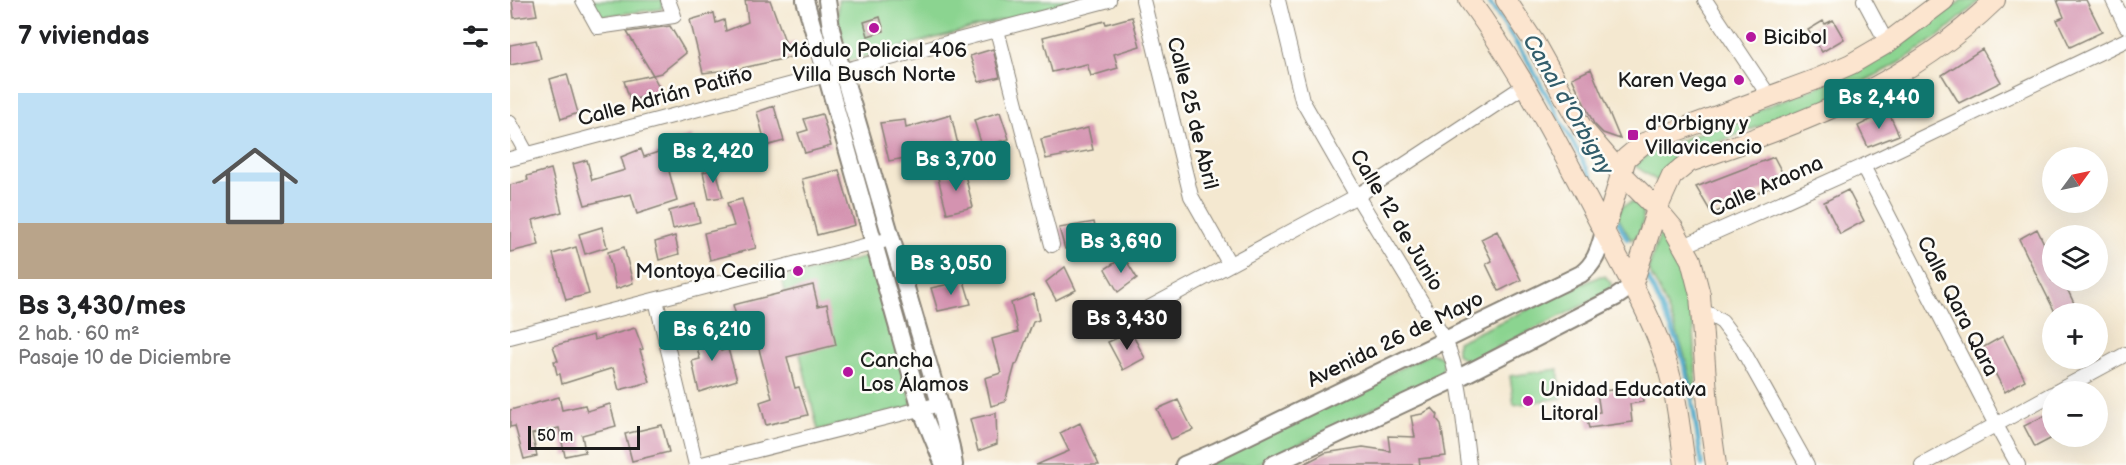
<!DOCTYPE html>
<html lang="es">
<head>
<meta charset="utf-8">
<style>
  :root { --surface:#fff; --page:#f2f2f2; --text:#202124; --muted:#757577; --line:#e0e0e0; --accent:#0f766e }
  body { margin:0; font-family:"Balsamiq Sans",sans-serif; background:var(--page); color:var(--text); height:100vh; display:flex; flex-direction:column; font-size:22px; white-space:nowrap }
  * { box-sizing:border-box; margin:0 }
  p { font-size:20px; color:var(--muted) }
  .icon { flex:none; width:33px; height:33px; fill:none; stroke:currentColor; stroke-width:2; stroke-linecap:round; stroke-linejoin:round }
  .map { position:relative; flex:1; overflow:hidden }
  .drawer { display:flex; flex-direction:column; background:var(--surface); width:510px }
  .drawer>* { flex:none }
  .needle { width:39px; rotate:57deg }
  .fabs { position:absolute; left:1532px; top:147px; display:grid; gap:12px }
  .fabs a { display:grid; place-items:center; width:66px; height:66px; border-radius:50%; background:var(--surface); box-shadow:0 6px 24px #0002; font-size:30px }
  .scale { position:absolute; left:18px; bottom:15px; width:112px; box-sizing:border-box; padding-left:6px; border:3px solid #1c1c1c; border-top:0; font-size:16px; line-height:21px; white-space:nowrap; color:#1c1c1c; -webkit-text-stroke:4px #fdfcf7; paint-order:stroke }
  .price { position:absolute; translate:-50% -51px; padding:0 14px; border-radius:6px; background:var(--accent); color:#fff; font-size:20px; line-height:39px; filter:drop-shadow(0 2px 3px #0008) }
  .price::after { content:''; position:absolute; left:50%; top:36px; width:18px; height:14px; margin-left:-9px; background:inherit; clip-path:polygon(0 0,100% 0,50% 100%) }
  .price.active { background:#222; color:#fff }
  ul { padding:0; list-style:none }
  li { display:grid; align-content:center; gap:12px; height:318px; padding:0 18px }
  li+li { border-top:2px solid var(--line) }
  li span { display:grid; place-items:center; height:186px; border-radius:0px; color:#555 }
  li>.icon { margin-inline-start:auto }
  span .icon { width:108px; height:108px; fill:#fffc; stroke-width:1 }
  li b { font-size:26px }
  h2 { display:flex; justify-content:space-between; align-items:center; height:72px; padding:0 18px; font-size:26px }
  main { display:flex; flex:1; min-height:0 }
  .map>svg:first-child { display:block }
  .green { fill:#8bd490; stroke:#547856; stroke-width:1.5 }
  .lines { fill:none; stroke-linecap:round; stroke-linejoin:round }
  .stream { stroke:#4daccc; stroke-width:4.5 }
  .building { fill:#d493b0 }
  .minor-casing { stroke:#888276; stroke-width:16 }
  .tertiary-casing { stroke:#888276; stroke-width:20 }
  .secondary-casing { stroke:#888276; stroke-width:22 }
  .minor { stroke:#fff; stroke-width:14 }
  .tertiary { stroke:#fff; stroke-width:16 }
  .secondary { stroke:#fce5cf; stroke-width:20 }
  .poi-dot { fill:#b5179e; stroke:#fdfcf7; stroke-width:2 }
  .labels { text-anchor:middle; stroke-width:5; stroke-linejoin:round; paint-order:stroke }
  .poi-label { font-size:21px; fill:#1c1c1c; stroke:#fdfcf7; text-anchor:start }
  .street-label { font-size:21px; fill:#1c1c1c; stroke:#fdfcf7 }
  .water-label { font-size:22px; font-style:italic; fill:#325d6b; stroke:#fdfcf7 }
</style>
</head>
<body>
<main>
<section class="drawer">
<h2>7 viviendas<svg class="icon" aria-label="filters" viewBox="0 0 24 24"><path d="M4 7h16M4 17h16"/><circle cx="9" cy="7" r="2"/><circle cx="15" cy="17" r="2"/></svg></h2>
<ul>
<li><span style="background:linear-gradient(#bfe0f5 70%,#b9a48a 0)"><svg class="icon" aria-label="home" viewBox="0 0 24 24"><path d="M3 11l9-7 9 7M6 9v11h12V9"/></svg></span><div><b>Bs 3,430/mes</b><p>2 hab. · 60 m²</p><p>Pasaje 10 de Diciembre</p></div></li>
</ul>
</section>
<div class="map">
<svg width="1616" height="465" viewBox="0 0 1616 465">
  <rect width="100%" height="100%" fill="#fdfcf7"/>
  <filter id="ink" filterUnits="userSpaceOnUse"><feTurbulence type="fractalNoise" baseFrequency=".0167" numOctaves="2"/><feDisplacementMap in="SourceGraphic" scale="12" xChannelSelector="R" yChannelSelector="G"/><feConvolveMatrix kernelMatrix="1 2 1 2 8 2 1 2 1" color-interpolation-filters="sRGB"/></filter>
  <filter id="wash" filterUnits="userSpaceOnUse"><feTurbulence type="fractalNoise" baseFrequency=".008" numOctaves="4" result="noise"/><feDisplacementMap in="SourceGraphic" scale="24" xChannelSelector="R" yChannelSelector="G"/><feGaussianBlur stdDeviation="1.35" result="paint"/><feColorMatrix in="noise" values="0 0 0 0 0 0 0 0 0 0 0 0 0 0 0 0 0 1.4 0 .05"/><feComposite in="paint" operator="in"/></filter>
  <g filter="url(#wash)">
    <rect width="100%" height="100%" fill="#f4e8d0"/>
    <!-- green -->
    <path class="green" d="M80,0H153L152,9L93,16L86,11Z
      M328,0H569L338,61L328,22Z
      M1452,0H1471L1429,36L1389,63L1318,100L1169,157C1158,163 1152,170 1149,182L1125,166L1141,152L1352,69L1400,39Z
      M1122,202L1130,205C1136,217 1133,234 1121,240L1107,216L1112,206Z
      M1151,231C1187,283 1185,339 1186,399C1176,354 1161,310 1138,269Z
      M357,257L362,260L402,403L399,407L308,430L272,278Z
      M1090,276H1095L1101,283V288L1096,294L962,360H955L947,354V342Z
      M921,353L931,357L934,363L931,374L924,379L745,465H695Z
      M1048,369L1052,398L1004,405L1000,376Z"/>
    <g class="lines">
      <!-- stream -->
      <path class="stream" d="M978,0L1019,63L1091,194
        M1108,222L1117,239
        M1138,278L1168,343L1180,386L1192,465"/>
    </g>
    <g id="blocks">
      <!-- building -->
      <path class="building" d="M2,0H24L27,15L4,18Z
        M235,0H260L276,44L286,42L290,55L224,70V69L193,73L180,20L204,13L206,23L214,20L216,31L238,22Z
        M1547,0H1576L1592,32L1560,47L1547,20L1554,17Z
        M370,17L374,31L358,36L354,22Z
        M622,17L630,46L604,54L608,68L581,76L577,64L542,72L533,37L595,21L596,24Z
        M1323,20L1334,39L1312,52L1298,30L1313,21L1315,24Z
        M160,26L176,53L151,73L143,75L152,93L120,100L114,81L143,75L117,32Z
        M26,40L31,59L0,65V45Z
        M483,49L490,77L469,82L460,56Z
        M1472,49L1491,82L1449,103L1432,75Z
        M1081,69L1110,139L1093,133L1084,124L1062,78Z
        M57,74L68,113L51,119L40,79Z
        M264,106L274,141L256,146L247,112Z
        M1378,111L1389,135L1358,147L1348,126Z
        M490,112L499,139L472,146L464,120Z
        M312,114L321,146L295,153L288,133L298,130L294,119Z
        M441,115L449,149L418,157L417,154L379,161L370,123L395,120L396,128Z
        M578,128L583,150L536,159L531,139Z
        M181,136L189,163L159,171L167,201L127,214L121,194L75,205L63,164L77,160L82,180L115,170L111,157L131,149L134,157L162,147L161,142Z
        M1264,157L1276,180L1202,214L1186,187Z
        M41,169L52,212L23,220L29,245L0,252V185L18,180L17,176Z
        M206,169L213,197L199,199L193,172Z
        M329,170L345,225L307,235L292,179Z
        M454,171L463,207L437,213L428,178Z
        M1338,190L1354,221L1330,234L1314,202Z
        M232,199L246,248L200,260L194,233L224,226L217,203Z
        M185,204L190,222L163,229L159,211Z
        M584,222L588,241L555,249L549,228Z
        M92,227L97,247L75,254L69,234Z
        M1527,229L1542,260V280H1553L1569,314H1546L1527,276L1509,239Z
        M987,231L1011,280L989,291L976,264L982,261L971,239Z
        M165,236L169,254L149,260L145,242Z
        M66,247L79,294L56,300L43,254Z
        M114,247L123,283L106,289L98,252Z
        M614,257L627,278L608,292L595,269Z
        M555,267L566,290L546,300L536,282Z
        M454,281L461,304L428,311L421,288Z
        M303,285L308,306L317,304L326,345L277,357L285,388L289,387L298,415L256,425L250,402L262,398L245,334L232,337L223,305Z
        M524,294L529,320L523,322L507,364L505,365L495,402L481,406L475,378L491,373L482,339L508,332L501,303Z
        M194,326L197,339L207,337L211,351L218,349L227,380L189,392L182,361L190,359L182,328Z
        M125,328L133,349L130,350L140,382L109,390L103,368L52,384L50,374H47L44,361H48L43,346L83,335L84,340Z
        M621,332L635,358L613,370L598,342Z
        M1493,336L1515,380L1495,392L1472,348Z
        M1130,386L1133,402L1120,404L1122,422L1079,428L1075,413L1090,412L1087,392Z
        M49,397L52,410L75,405L77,411L100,404L106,426L72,435L75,452L55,456L49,428L22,434L27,456L14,459L5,426L0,427V410Z
        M668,400L683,430L661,439L647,409Z
        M922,408L928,415L927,419L931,424L936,456L909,459L910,465H792L815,453L853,447L880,451L878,436L905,437L901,416L912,414Z
        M1542,412V438L1525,447L1514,426Z
        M486,413L487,444L468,451L460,419Z
        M570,423L589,465H526L559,451L550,433Z
        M152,425L159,452L122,461L115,434Z"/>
    </g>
  </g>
  <g filter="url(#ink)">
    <use href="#blocks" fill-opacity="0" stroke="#888276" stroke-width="1.5"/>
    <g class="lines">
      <!-- minor casing -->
      <g class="minor-casing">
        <path id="minor" d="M73,0L88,27L164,16L158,0
          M633,0L681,196L719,263
          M768,0L792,100L847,196L935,340C952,379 953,423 959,465
          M1195,0L1259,96
          M1354,0L1377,43
          M1603,0L1616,26
          M487,30L542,245
          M0,123L17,154
          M0,159L599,0
          M1353,166L1486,425L1508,465
          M1174,246L1353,166L1616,40
          M146,300L186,465
          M1193,314H1199L1212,322L1231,347L1297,465
          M585,319L620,318L847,196L1014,86
          M0,337L373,241
          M1546,392L1616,354
          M188,465L430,404
          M1412,465L1542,394"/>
      </g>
      <!-- tertiary casing -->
      <g class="tertiary-casing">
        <path id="tertiary" d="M295,0L411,409L434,465
          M317,0L321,28L328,56L430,404L441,447L444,465
          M674,465L705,452L1071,274C1086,263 1089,249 1094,232
          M762,465L948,378L1106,297L1122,286"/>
      </g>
      <!-- secondary casing -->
      <g class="secondary-casing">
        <path id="secondary" d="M959,0C1012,72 1053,153 1094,231C1116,274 1142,316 1156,362C1167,395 1170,431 1175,465
          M996,0L1024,42L1072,128L1110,172L1147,209L1163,228L1181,260L1190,295L1198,407L1206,465
          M1094,232L1116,158L1134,143L1307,79L1341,64L1377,43L1434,0
          M1122,286L1147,209L1162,176L1179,162C1295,121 1395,88 1485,0"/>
      </g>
      <!-- minor -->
      <use href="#minor" class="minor"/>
      <!-- tertiary -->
      <use href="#tertiary" class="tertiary"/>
      <!-- secondary -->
      <use href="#secondary" class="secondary"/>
    </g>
  </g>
  <!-- markers -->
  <g class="poi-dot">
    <circle cx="364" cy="28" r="6"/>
    <circle cx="1241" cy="37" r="6"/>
    <circle cx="1229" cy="80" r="6"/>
    <rect x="1117" y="129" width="12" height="12" rx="3"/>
    <circle cx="288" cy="271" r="6"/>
    <circle cx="338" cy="372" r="6"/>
    <circle cx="1018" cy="401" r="6"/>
  </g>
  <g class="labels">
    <!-- poi labels -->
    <g class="poi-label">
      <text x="1253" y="44">Bicibol</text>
      <text x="364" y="57" text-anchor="middle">Módulo Policial 406<tspan x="364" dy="24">Villa Busch Norte</tspan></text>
      <text x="1217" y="87" text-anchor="end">Karen Vega</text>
      <text x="1135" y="130">d'Orbigny y<tspan x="1135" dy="24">Villavicencio</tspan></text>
      <text x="276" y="278" text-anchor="end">Montoya Cecilia</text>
      <text x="350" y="367">Cancha<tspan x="350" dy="24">Los Álamos</tspan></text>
      <text x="1030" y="396">Unidad Educativa<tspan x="1030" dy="24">Litoral</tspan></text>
    </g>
    <!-- street labels -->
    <g class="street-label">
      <text transform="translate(155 96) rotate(-15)" y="7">Calle Adrián Patiño</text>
      <text transform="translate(683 113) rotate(76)" y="7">Calle 25 de Abril</text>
      <text transform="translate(1256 186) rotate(-24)" y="7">Calle Araona</text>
      <text transform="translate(887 220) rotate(59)" y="7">Calle 12 de Junio</text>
      <text transform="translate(1448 306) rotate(63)" y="7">Calle Qara Qara</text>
      <text transform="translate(885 339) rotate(-26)" y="7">Avenida 26 de Mayo</text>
    </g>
    <!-- water labels -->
    <g class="water-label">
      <text transform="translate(1059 104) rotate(60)" y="8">Canal d'Orbigny</text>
    </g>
  </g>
</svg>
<div class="fabs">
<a><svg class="needle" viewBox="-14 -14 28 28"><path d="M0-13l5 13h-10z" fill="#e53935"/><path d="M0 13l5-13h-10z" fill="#757577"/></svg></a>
<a><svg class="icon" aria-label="layers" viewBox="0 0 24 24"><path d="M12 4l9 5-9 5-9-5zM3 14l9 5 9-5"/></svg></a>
<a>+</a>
<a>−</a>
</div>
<div class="scale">50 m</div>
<b class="price" style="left:1369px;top:130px">Bs 2,440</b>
<b class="price" style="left:203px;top:184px">Bs 2,420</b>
<b class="price" style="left:446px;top:192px">Bs 3,700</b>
<b class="price" style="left:611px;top:274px">Bs 3,690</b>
<b class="price" style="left:441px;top:296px">Bs 3,050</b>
<b class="price active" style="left:617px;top:351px">Bs 3,430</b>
<b class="price" style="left:202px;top:362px">Bs 6,210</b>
</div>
</main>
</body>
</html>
